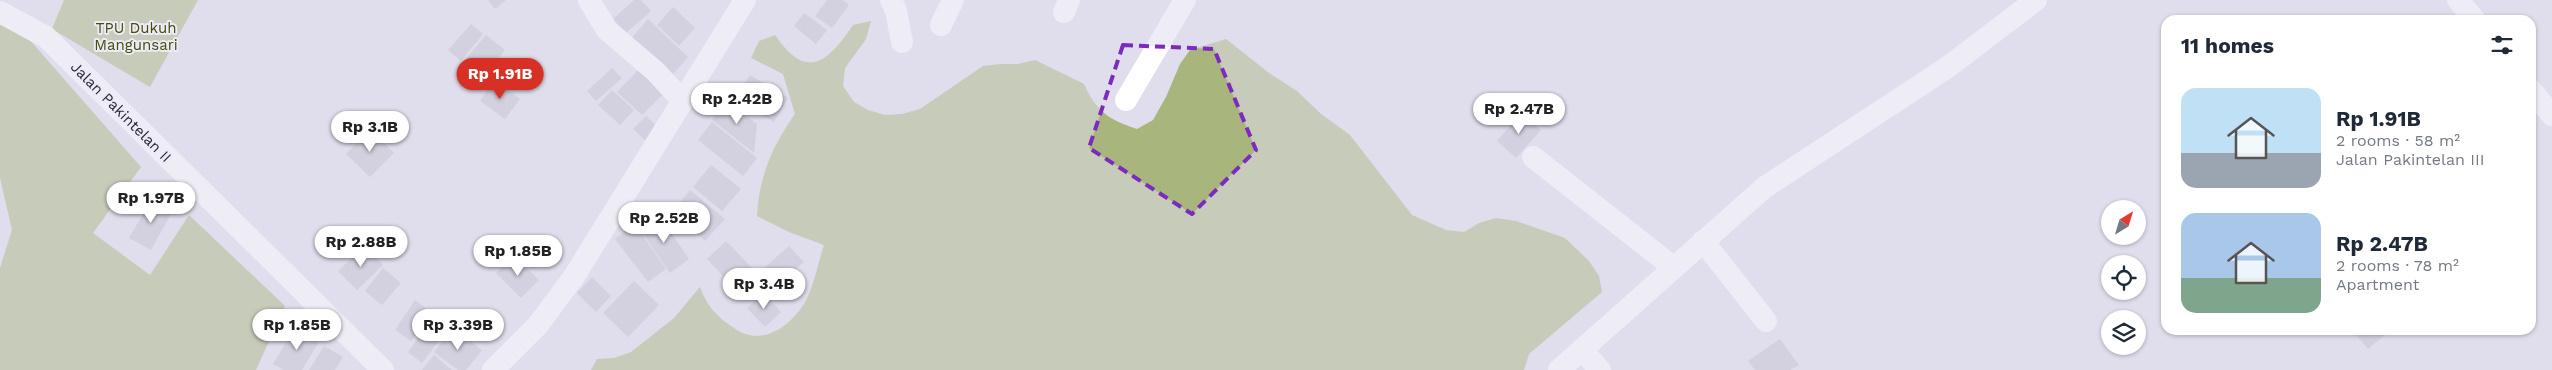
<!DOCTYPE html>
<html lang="en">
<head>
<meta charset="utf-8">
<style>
  :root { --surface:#fff; --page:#f6f6f7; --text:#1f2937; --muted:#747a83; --accent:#d93025 }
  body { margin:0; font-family:"Work Sans",sans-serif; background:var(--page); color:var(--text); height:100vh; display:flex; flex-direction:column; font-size:19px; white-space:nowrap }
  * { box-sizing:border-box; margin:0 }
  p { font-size:16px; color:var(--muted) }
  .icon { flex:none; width:28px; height:28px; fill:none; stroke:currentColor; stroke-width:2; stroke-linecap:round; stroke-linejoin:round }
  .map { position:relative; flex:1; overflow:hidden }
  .details { position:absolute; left:2161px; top:15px; width:375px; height:320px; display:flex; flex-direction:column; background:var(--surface); border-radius:15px; box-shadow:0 1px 4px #0004 }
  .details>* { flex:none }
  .needle { width:32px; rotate:38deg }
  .controls { position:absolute; left:2101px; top:200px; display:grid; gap:10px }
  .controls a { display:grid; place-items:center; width:45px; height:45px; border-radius:50%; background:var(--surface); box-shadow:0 1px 4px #0004; font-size:25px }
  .price { position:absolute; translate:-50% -42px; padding:0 11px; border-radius:18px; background:#fff; color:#222; font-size:16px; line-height:32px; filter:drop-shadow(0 1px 2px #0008) }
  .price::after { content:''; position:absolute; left:50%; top:30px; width:15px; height:11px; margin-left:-8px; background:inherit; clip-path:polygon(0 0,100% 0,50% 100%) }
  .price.active { background:var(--accent); color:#fff }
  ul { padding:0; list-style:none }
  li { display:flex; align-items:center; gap:15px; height:125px; padding:0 20px }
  li span { display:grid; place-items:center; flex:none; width:140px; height:100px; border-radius:15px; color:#555 }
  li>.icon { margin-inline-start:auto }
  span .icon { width:60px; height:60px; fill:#fffc; stroke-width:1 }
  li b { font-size:21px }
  h2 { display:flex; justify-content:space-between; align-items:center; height:60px; padding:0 20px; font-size:21px }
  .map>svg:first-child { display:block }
  .green { fill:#a8b57d }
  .building { fill:#c4c1cf }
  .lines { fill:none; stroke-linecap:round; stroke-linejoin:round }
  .minor { stroke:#fff; stroke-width:22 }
  .marked { fill:none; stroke:#7b2cbf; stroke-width:4; stroke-dasharray:10 6; stroke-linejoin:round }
  .labels { text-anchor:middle; stroke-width:4; stroke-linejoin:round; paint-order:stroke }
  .park-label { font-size:15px; fill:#434e00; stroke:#edeaf9 }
  .street-label { font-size:15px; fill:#2a292f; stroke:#edeaf9 }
</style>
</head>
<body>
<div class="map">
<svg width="2552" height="370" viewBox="0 0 2552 370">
  <rect width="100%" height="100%" fill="#e0ddec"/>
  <!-- green -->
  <path class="green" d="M64,0H198L150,87L52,29Z
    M871,21L866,39L845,68L843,86L854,102L868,110L885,115L902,114L920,109L983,66L1001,64H1018L1035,60L1084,84C1096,111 1109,120 1137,129L1153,120L1166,97L1180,64L1190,50L1226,39L1269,73L1297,91L1321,114L1350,135L1412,215L1446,230L1464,232L1479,223L1496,218L1516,221L1565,238L1589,261L1599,276L1602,292L1529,354L1524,370H591L597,359L614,358L631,352L674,318L700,287C707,307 719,319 737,330C763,346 789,327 804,304C814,287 818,263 824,245L789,232L757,216C759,176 773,145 795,114L783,74L751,58L759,41L775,35C807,82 828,62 853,25Z
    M0,25L21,30L141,167L93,233L150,275L189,215L285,306L256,370H0V268L12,230L0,178Z"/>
  <!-- building -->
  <path class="building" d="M488,0H506L495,9Z
    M634,0H641L651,11L626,33L613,19Z
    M827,0H843L849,5L832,28L815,16Z
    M673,7L695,28L679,46L657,25Z
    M804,13L827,30L816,44L794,26Z
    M648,19L688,57L673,74L630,40Z
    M471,24L483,34L461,61L448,50Z
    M486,35L505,50L483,77L464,61Z
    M642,66L667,90L642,115L617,92Z
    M612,68L622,78L596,101L587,91Z
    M750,75L788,98L774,122L735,99Z
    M495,80L520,99L505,119L480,101Z
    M612,90L634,110L620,125L598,105Z
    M727,101L757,124L754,153L712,120Z
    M1521,113L1541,130L1516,158L1497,141Z
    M646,116L661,130L648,143L633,129Z
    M712,122L757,158L743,176L698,140Z
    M370,129L394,153L370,177L346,154Z
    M711,165L741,189L722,211L693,187Z
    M690,190L725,219L705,241L672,212Z
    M152,198L173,210L151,250L129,238Z
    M659,215L689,259L670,273L639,228Z
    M635,224L666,269L648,282L615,239Z
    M726,241L752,268L732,286L707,259Z
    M365,246L383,265L357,290L338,271Z
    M789,246L804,262L778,285L763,269Z
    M514,256L539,280L521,298L496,273Z
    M383,268L401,283L382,305L365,291Z
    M592,277L611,296L596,312L577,293Z
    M634,281L659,305L628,337L603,313Z
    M764,293L781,312L765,327L747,308Z
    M415,300L431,312L411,341L395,330Z
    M435,315L450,326L422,363L408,352Z
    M296,326L320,340L302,370H284L273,364Z
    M453,328L482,350L466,370H458L434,352Z
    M2365,330H2389L2390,331L2368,349L2357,336Z
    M1780,339L1799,365L1790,370H1755L1748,361Z
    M324,346L343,357L335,370H309Z
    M434,355L452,370H422Z"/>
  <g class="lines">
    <!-- minor -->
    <path class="minor" d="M589,0L607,30L655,71L683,101
      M891,0L896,11L902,42
      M2458,0L2475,20
      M0,12L46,37L383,370
      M1064,12L1069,0
      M941,25L953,0
      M2531,90L2552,115
      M1126,100L1185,0
      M1533,157L1673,267
      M1703,241L1766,321
      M1582,350L1600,370
      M493,370L538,325L575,275L745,0
      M1559,370L1765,187L1948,67L2036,0"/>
  </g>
  <!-- marked area -->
  <path d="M0 0H2552V370H0ZM1123,45L1214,49L1256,150L1192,214L1089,148Z" fill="#e0ddec" fill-opacity=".55" fill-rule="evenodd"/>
  <path class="marked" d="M1123,45L1214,49L1256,150L1192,214L1089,148Z"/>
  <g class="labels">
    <!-- park labels -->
    <g class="park-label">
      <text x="136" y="33">TPU Dukuh<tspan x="136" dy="17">Mangunsari</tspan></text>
    </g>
    <!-- street labels -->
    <g class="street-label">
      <text transform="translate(121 112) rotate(45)" y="5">Jalan Pakintelan II</text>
    </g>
  </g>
</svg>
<div class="controls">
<a><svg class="needle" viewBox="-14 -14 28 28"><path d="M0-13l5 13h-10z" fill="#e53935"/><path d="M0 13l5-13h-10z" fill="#747a83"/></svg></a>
<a><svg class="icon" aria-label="locate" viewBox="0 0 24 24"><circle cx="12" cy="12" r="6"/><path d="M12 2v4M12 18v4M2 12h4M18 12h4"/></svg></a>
<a><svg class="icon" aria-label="layers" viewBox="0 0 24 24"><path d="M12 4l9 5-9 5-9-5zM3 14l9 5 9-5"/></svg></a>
</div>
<b class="price active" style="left:500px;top:100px">Rp 1.91B</b>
<b class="price" style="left:737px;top:125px">Rp 2.42B</b>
<b class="price" style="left:1519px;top:135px">Rp 2.47B</b>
<b class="price" style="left:370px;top:153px">Rp 3.1B</b>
<b class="price" style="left:151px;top:224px">Rp 1.97B</b>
<b class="price" style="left:664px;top:244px">Rp 2.52B</b>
<b class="price" style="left:361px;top:268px">Rp 2.88B</b>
<b class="price" style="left:518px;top:277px">Rp 1.85B</b>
<b class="price" style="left:764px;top:310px">Rp 3.4B</b>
<b class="price" style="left:297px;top:351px">Rp 1.85B</b>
<b class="price" style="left:458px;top:351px">Rp 3.39B</b>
<section class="details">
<h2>11 homes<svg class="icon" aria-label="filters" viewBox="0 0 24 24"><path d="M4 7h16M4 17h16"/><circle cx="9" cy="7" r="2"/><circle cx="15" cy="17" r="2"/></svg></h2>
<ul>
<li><span style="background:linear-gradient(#bfe0f5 65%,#9aa5b1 0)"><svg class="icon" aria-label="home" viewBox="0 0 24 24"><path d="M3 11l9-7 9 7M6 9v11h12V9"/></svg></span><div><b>Rp 1.91B</b><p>2 rooms · 58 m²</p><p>Jalan Pakintelan III</p></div></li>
<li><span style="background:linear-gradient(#a9c7e8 65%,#7fa58c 0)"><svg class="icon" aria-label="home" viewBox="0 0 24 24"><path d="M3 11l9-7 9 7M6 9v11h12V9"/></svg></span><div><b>Rp 2.47B</b><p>2 rooms · 78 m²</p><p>Apartment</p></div></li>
</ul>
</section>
</div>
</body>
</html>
